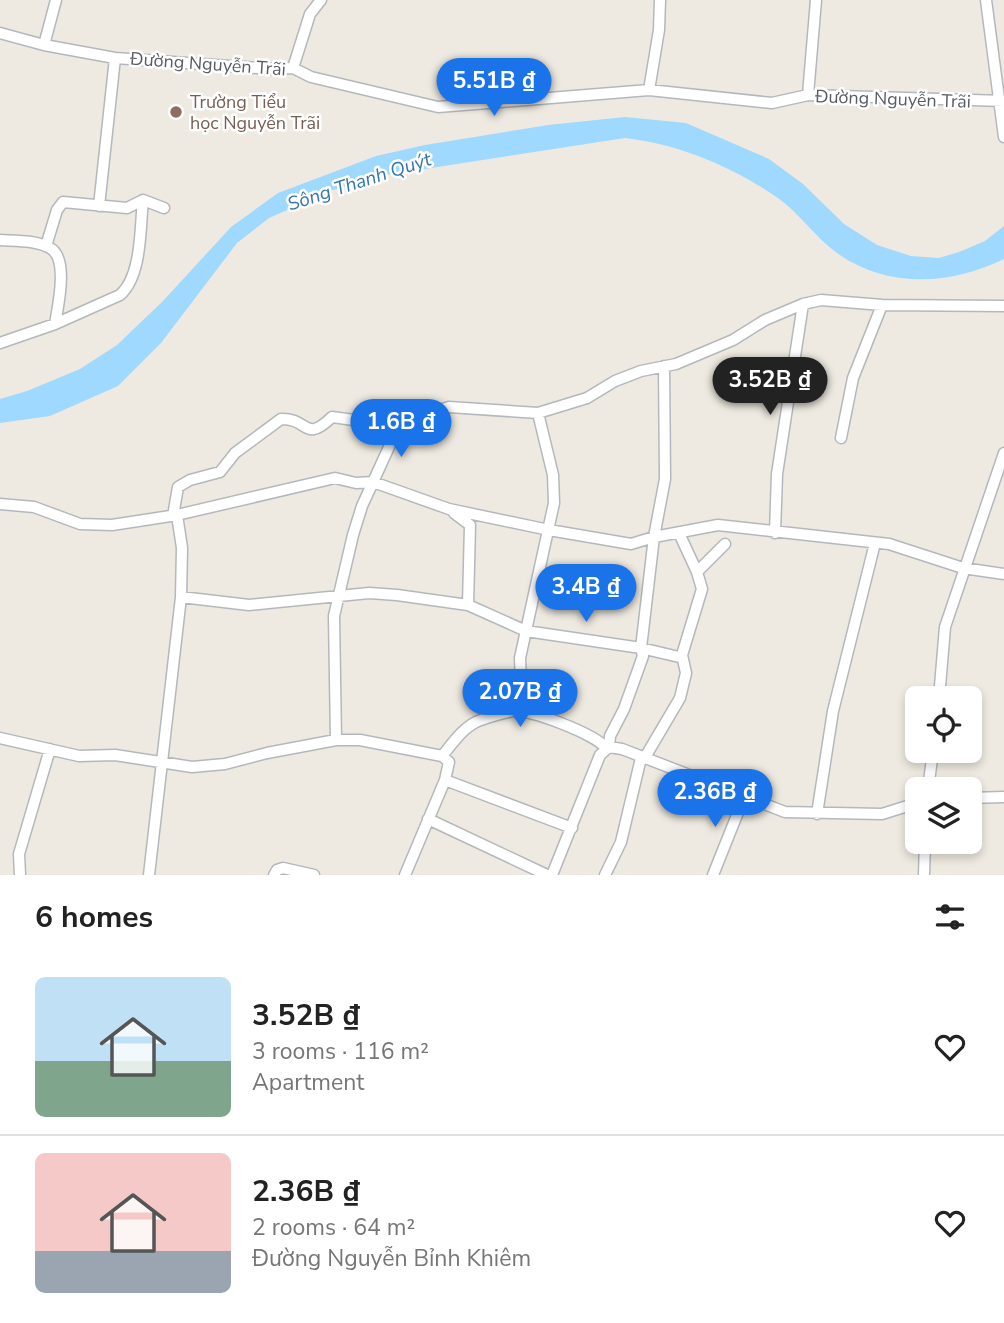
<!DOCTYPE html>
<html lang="en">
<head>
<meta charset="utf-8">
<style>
  :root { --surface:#fff; --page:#f6f6f6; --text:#222; --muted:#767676; --line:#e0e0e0; --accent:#1a73e8 }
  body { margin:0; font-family:"Nunito Sans",sans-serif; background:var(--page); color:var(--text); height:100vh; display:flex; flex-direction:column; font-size:26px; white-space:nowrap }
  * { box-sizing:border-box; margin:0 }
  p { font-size:23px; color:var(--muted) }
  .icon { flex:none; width:38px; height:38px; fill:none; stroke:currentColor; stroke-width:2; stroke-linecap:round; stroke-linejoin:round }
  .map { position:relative; height:875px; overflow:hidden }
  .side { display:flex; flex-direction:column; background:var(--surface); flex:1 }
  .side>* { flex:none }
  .fabs { position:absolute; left:905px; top:686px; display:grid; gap:14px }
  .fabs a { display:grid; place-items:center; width:77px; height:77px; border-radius:10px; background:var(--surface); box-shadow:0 4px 10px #0003; font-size:35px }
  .price { position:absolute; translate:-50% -60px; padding:0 16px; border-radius:24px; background:var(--accent); color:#fff; font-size:23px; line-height:46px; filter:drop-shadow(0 2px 4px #0008) }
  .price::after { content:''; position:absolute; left:50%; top:42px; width:21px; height:16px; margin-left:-10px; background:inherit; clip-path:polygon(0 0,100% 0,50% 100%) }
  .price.active { background:#222; color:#fff }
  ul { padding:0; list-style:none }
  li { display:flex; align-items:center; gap:21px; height:175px; padding:0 35px }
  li+li { border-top:2px solid var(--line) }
  li span { display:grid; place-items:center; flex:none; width:196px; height:140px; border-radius:10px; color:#555 }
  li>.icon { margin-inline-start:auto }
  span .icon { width:84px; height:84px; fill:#fffc; stroke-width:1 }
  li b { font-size:30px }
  h2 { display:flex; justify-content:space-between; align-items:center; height:84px; padding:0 35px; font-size:30px }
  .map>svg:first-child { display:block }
  .water { fill:#9fd9ff }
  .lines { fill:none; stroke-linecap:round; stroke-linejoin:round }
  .minor-casing { stroke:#b4b8bc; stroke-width:13 }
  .minor { stroke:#fff; stroke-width:10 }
  .education-dot { fill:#8d6e63; stroke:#fff; stroke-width:2.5 }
  .labels { text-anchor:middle; stroke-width:5; stroke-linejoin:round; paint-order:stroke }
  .street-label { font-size:18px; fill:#595e63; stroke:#fff }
  .education-label { font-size:18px; fill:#785e54; stroke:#fff; text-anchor:start }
  .water-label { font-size:19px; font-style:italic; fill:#3575ad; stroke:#fff }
</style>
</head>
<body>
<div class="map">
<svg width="1004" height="875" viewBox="0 0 1004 875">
  <rect width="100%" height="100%" fill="#eeeae1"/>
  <!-- water -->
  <path class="water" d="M625,117L686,123L769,159L803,184L844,224L877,245L911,256L939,258L959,252L985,241L1004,226V259C951,285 887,289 837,253C815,237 800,214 778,198C733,167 679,144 625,138L386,175L333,190L269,218L237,243L161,343L118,386L50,416L0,423V399L27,391L80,369L117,345L163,301L231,227L278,193L376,156L425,145L548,125Z"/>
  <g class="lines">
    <!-- minor casing -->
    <g class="minor-casing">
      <path id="minor" d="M986,0L1004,137
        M0,33L44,45L115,58L272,69L293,68L311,77L438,107L649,90L772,103L808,95L1004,101
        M44,45L56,0
        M293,68L310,14L321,0
        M649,90L659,30L660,0
        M808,95L816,0
        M99,206L115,58
        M0,240C16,241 36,240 50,248C69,258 58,306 55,324
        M46,246L57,210L63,202L127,208L143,200L164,208
        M0,343L55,324L120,295C142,276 140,228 143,200
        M841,438L853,378L882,305
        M0,504L34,507L80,524L112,525L177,515L335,478L356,483L373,482L400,423
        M454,513L470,525L468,605
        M173,516L178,487L190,480L220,472L235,453L281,419C309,418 304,444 332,417L369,422L400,423L449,407L538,413L587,398L615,381L641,371L676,364L733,340L765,320L803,304L821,300L882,305L1004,306
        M775,533L777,474L803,304
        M697,572L725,544
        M181,597L249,605L369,593L397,595L468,605L526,631L641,648L679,657L682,655L702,589L697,572L679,533
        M939,698L945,627L1004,453
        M514,711L521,683L520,658L554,503L553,475L538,413
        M0,738L79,756L115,755L192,767L225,764L267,753L336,740H360L442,756L449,762L445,780L405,875
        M336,740L334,616L353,535L362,506L373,482L449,509L549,530L631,544L654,537L718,525L889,544L963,568L1004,574
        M609,747L610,736L624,709L643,656L641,648L654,537L665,479L664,366
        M442,756C452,744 462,729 476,722C482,719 506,712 513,711C530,709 595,734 606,748
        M644,759L680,698L686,673L682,655
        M445,780L572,828
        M928,789L933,751
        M970,798L1004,797
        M817,814L833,711L875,543
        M428,819L547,875
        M20,875L19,854L50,749
        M149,875L181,597L182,548L177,515
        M274,875L277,870L283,868L314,875
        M552,875L600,755L609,747L622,749L785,812L882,814L917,803
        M605,875L621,842L641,758
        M713,875L745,795
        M924,875L925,842"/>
    </g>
    <!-- minor -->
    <use href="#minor" class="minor"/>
  </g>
  <!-- markers -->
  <circle class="education-dot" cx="176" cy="112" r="7"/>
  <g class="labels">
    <!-- street labels -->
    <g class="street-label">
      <text transform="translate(208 64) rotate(4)" y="6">Đường Nguyễn Trãi</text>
      <text transform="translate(893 99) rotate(2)" y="6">Đường Nguyễn Trãi</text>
    </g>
    <!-- education labels -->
    <g class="education-label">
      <text x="190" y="108">Trường Tiểu<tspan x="190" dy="21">học Nguyễn Trãi</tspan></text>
    </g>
    <!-- water labels -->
    <g class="water-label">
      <text transform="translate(359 181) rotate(-18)" y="7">Sông Thanh Quýt</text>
    </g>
  </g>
</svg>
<div class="fabs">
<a><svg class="icon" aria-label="locate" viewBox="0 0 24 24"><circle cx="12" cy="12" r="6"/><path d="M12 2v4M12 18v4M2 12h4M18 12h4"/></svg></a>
<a><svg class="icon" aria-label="layers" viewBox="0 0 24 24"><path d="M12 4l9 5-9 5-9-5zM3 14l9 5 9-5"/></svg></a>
</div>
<b class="price" style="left:494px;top:118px">5.51B ₫</b>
<b class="price active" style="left:770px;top:417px">3.52B ₫</b>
<b class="price" style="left:401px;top:459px">1.6B ₫</b>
<b class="price" style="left:586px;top:624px">3.4B ₫</b>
<b class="price" style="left:520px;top:729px">2.07B ₫</b>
<b class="price" style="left:715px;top:829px">2.36B ₫</b>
</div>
<section class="side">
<h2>6 homes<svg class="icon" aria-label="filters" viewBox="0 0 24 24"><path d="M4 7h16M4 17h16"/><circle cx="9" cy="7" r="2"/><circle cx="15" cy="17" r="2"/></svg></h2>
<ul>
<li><span style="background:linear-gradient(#bfe0f5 60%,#7fa58c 0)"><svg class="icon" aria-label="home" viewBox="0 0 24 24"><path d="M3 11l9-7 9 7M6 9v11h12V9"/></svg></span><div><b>3.52B ₫</b><p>3 rooms · 116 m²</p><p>Apartment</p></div><svg class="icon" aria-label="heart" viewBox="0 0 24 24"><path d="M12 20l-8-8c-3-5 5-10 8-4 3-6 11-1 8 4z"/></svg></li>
<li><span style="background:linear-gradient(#f6c9c9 70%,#9aa5b1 0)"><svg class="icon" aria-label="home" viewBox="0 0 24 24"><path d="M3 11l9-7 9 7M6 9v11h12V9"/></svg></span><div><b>2.36B ₫</b><p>2 rooms · 64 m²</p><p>Đường Nguyễn Bỉnh Khiêm</p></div><svg class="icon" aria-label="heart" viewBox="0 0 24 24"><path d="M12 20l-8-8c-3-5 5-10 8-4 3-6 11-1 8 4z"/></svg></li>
</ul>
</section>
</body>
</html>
